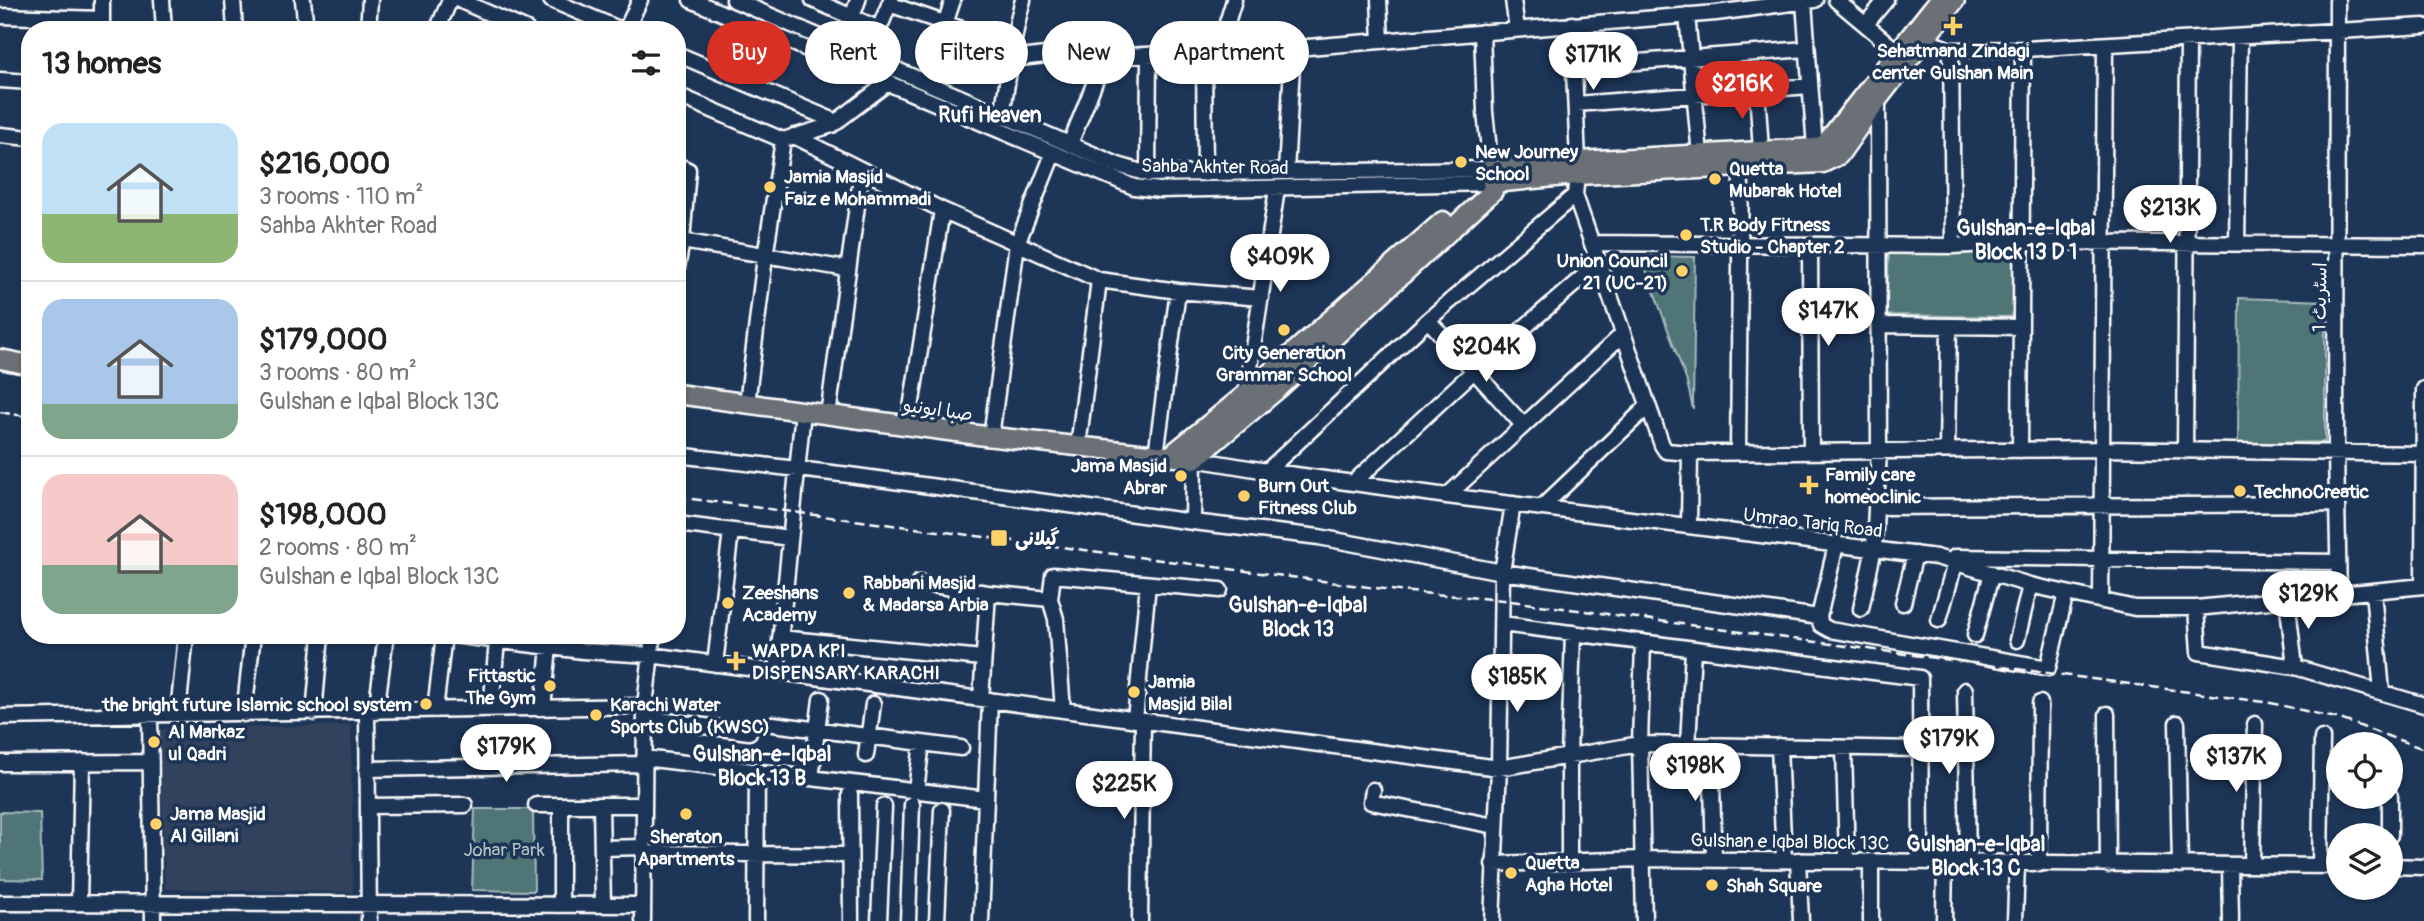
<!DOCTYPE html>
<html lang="en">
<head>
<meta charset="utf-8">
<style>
  :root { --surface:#fff; --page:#f2f2f2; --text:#222; --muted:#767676; --line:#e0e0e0; --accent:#d93025 }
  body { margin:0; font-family:Pangolin,"Playpen Sans Arabic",sans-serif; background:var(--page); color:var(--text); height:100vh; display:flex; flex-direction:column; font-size:26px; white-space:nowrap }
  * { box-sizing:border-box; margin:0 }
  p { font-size:23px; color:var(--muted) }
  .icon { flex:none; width:38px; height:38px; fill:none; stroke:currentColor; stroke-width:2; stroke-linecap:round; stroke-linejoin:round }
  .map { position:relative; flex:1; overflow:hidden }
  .side { position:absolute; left:21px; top:21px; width:665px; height:623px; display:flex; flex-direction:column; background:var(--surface); border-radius:28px; box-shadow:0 2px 5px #0004 }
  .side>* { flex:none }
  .top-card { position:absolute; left:707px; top:21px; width:665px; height:63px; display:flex; gap:14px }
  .buttons { position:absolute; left:2326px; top:732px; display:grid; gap:14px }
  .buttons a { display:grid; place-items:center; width:77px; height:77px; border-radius:50%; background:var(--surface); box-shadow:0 2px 5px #0004; font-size:35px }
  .price { position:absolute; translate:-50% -60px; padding:0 16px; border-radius:24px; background:#fff; color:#222; font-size:23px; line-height:46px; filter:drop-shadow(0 2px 4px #0008) }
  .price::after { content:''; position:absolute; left:50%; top:42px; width:21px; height:16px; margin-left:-10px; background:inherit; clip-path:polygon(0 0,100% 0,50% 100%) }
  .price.active { background:var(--accent); color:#fff }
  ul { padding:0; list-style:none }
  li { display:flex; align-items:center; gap:21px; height:175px; padding:0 21px }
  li+li { border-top:2px solid var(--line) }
  li span { display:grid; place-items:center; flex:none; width:196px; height:140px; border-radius:21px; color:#555 }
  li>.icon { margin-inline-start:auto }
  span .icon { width:84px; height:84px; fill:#fffc; stroke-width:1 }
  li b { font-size:30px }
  h2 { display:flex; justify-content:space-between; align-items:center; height:84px; padding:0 21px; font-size:30px }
  .tag { padding:0 24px; border-radius:32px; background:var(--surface); box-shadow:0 2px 5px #0004; font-size:24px; line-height:63px }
  .tag.active { background:var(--accent); color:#fff }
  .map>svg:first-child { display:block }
  .built { fill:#32435d }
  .green { fill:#507577; stroke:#a8babb; stroke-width:2 }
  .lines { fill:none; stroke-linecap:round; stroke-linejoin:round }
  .minor-casing { stroke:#fff; stroke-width:19 }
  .major-casing { stroke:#fff; stroke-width:23 }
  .minor { stroke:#1d3557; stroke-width:14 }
  .major { stroke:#6b6f75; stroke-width:18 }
  .rail { stroke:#fff; stroke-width:2.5; stroke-dasharray:10 5; stroke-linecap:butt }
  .poi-dot { fill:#ffd166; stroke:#1d3557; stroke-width:2.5 }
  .labels { text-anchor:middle; stroke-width:7; stroke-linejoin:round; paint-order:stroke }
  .poi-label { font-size:19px; font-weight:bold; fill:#fff; stroke:#1d3557; text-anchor:start }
  .street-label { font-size:19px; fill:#fff; stroke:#1d3557 }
  .park-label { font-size:19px; fill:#b0c1c2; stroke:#1d3557 }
  .neighbourhood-label { font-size:21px; font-weight:bold; fill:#fff; stroke:#1d3557 }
</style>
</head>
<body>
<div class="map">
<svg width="2424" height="921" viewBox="0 0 2424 921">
  <rect width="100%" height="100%" fill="#1d3557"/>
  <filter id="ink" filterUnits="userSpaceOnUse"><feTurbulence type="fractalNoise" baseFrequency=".0143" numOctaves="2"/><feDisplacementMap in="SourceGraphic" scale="14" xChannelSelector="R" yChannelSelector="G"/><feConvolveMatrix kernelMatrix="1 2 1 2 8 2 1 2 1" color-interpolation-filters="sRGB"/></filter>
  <g filter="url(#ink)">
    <!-- built -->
    <path class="built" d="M351,725L353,892L165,889L160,729Z"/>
    <!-- green -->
    <path class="green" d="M1889,252L2013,253V317L1886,315Z
      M1641,256L1695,257L1693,409L1687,382Z
      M2239,298L2325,301V442L2238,444Z
      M475,809H533L534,891L472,890Z
      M0,812L40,813L42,880L0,879Z"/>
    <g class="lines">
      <!-- minor casing -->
      <g class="minor-casing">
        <path id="minor" d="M102,0V30
          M162,0L164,30
          M233,0L235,30
          M303,0L306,30
          M459,0L527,30
          M551,0L621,30
          M691,0L1134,187L1160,190L1493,183
          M734,0L1118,165L1148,174L1491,169L1485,112L1482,32
          M813,0L879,29L870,57
          M1379,0L1381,41
          M1513,0L1517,29
          M1836,0L1898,52
          M2337,0L2336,454L2339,594
          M1804,2L1815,148
          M889,4L1011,46
          M1687,15L1700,155
          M0,16L102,19
          M852,17L858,0
          M945,24L953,0
          M1572,24L1578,161
          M1866,24L1886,0
          M879,29L891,0
          M368,30L370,0
          M437,30L450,0
          M626,30L640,0
          M1919,35L1925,40L1951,50L2023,49L2424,26
          M1951,50L1953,246
          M1204,52L1205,174
          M1218,52L1234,0
          M677,54L837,122
          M1012,59L1078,51L1105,57L1308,47L1716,13L1815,0
          M1573,67L1807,49
          M0,80L30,82
          M1757,90L1761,150
          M677,95L783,140
          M1576,104L1810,86
          M1002,115C1009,76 1012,38 1023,0
          M0,135L30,138
          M794,136L942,210L1099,280L1178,291L1261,298
          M1070,144L1105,57
          M677,165L688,170L682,241L677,268
          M1286,172L1293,48
          M1148,174L1149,55
          M1577,175L1575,195L1662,445L1666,451L1690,453L2102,449L2424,454
          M682,241L847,269
          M1592,243L1953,246L2022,242L2424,245
          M2237,244L2240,37
          M1810,245L1811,451
          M1428,320L1523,425
          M1880,325L2021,327
          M1246,394L1277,189
          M747,404L765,257L783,140L832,125L889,82
          M828,415L862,170
          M908,427L942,210
          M991,437L1017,244L1053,154
          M1078,447L1099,280
          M1947,450L1949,326
          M2020,450L2023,49
          M2185,451L2188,40
          M1738,452L1741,167
          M677,455L849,475L1193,522L1319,537L1502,572L1819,617
          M1156,455L1178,291
          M1267,471L1428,320L1575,195
          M1353,483L1475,370L1599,263
          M1447,496L1623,334
          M1542,507L1648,406
          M1878,507L2337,504
          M1193,522L1194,459L1267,471L1447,496L1936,557L2030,585L2135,608H2196L2424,586
          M677,524L790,538
          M1689,525L1690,453
          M1836,545L1819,617L1821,625L1830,630L2048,668L2066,593
          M1955,557L2338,562
          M918,583L988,593L1050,599
          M2423,586L2424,389
          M2373,591L2382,692
          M2287,599L2295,667
          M2101,601L2105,45
          M1903,603L1915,554
          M2196,608L2199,652L2295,667L2424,705
          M1861,609L1874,548L1879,451L1878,99L1874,96
          M1939,620L1955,563
          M1502,624L1920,678L1921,862
          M452,635L583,651L650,655L1499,768L1640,744L1919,749
          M1975,635L1992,573
          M780,638L982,658
          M2017,640L2030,585
          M1643,642L1640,744L1644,921
          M715,664L731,531
          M777,672L803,411
          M1965,690L1968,862
          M981,699L988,593
          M543,708L549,647
          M491,709L497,641
          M435,710L444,635
          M1063,710L1056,619L1050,599L1053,575L1220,590
          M367,712L369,921
          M376,712L386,635
          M178,713L186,635
          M314,713L321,635
          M244,714L253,635
          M2107,714L2108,865
          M150,715L153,921
          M0,717L645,706
          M645,718L749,732
          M1135,720L1148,584
          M2177,723L2180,865
          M773,724L961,748
          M1688,745L1693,649
          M1711,745L1714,859
          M1779,746L1784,860
          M1844,749L1847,861
          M866,755L873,704
          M644,758L986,799
          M0,763L151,762
          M367,769L644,764
          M811,778L821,699
          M916,790L922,743
          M1373,790L1371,802L1495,826
          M850,794L851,921
          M536,805H644
          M601,805L603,905
          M368,806L465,805
          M2390,835V796
          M602,848L643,847
          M643,853L850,855
          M1798,860L1801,921
          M1569,861V756L1573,633
          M1493,864L1643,859L2338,866
          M2039,864L2040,703
          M2230,865L2231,921
          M2252,865L2255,724
          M2320,866L2322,738
          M2390,866L2424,867
          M0,903L643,905
          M79,903L82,762
          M561,905V805
          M643,921L645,706L653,635
          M756,921L757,771
          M879,921L884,806
          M908,921L912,804
          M937,921L942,810
          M981,921L990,700
          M1140,921L1143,721
          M1492,921L1499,768L1502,572L1513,504
          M1871,921V861
          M1944,921L1945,861
          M2015,921L2017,864"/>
      </g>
      <!-- major casing -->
      <g class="major-casing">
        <path id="major" d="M1491,169L1578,161L1815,148L1825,144L1939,0
          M1493,183L1577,175L1823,163L1839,155L1878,99L1955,0
          M0,359L30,365
          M677,394L985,436L1194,459L1279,388L1493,191L1491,169
          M1170,456L1246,394L1443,221"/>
      </g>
      <!-- minor -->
      <use href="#minor" class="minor"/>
      <!-- major -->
      <use href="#major" class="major"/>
      <!-- rail -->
      <path class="rail" d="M0,412L30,417
        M677,497L1399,591L1503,600L2271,703L2340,719L2424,749"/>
    </g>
  </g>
  <!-- markers -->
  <g class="poi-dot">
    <path d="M1949.5 15.5h7v7h7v7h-7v7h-7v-7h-7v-7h7z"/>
    <circle cx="1461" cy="162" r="7"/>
    <circle cx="1715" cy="179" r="7"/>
    <circle cx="770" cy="187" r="7"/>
    <circle cx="1686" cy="235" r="7"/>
    <circle cx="1682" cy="271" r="7"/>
    <circle cx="1284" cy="330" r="7"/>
    <circle cx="1181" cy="476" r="7"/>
    <path d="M1805.5 474.5h7v7h7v7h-7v7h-7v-7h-7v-7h7z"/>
    <circle cx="2240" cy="491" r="7"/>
    <circle cx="1244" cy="496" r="7"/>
    <rect x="990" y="529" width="18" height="18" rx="3.5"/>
    <circle cx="849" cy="593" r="7"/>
    <circle cx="728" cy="603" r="7"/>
    <path d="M732.5 650.5h7v7h7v7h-7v7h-7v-7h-7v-7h7z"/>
    <circle cx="550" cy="686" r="7"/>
    <circle cx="1134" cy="692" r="7"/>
    <circle cx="426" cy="704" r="7"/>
    <circle cx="596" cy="715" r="7"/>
    <circle cx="154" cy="742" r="7"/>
    <circle cx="686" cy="814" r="7"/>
    <circle cx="156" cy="824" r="7"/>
    <circle cx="1511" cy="873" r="7"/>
    <circle cx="1712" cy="885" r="7"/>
  </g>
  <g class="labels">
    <!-- poi labels -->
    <g class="poi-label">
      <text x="1953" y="57" text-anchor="middle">Sehatmand Zindagi<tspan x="1953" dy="22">center Gulshan Main</tspan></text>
      <text x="1475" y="158">New Journey<tspan x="1475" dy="22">School</tspan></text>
      <text x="1729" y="175">Quetta<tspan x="1729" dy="22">Mubarak Hotel</tspan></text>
      <text x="784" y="183">Jamia Masjid<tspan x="784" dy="22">Faiz e Mohammadi</tspan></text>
      <text x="1700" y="231">T.R Body Fitness<tspan x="1700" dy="22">Studio - Chapter 2</tspan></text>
      <text x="1668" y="267" text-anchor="end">Union Council<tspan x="1668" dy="22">21 (UC-21)</tspan></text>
      <text x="1284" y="359" text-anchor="middle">City Generation<tspan x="1284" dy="22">Grammar School</tspan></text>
      <text x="1167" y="472" text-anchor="end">Jama Masjid<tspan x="1167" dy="22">Abrar</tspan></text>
      <text x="1825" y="481">Family care<tspan x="1825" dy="22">homeoclinic</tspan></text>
      <text x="1258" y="492">Burn Out<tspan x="1258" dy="22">Fitness Club</tspan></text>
      <text x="2254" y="498">TechnoCreatic</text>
      <text x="1015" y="545">گیلانی</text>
      <text x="863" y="589">Rabbani Masjid<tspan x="863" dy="22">&amp; Madarsa Arbia</tspan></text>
      <text x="742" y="599">Zeeshans<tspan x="742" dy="22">Academy</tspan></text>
      <text x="752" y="657">WAPDA KPI<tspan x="752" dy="22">DISPENSARY KARACHI</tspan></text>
      <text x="536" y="682" text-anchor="end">Fittastic<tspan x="536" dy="22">The Gym</tspan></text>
      <text x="1148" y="688">Jamia<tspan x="1148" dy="22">Masjid Bilal</tspan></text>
      <text x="412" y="711" text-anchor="end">the bright future Islamic school system</text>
      <text x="610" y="711">Karachi Water<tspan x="610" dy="22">Sports Club (KWSC)</tspan></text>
      <text x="168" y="738">Al Markaz<tspan x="168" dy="22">ul Qadri</tspan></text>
      <text x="170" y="820">Jama Masjid<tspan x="170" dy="22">Al Gillani</tspan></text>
      <text x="686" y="843" text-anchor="middle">Sheraton<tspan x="686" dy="22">Apartments</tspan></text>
      <text x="1525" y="869">Quetta<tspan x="1525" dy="22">Agha Hotel</tspan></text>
      <text x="1726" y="892">Shah Square</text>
    </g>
    <!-- street labels -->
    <g class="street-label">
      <text transform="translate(1215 166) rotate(1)" y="7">Sahba Akhter Road</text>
      <text transform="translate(2319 297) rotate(-89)" y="7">اسٹریٹ 1</text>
      <text transform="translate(938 409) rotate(8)" y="7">صبا ایونیو</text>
      <text transform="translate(1813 522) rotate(7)" y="7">Umrao Tariq Road</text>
      <text transform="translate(1790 841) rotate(1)" y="7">Gulshan e Iqbal Block 13C</text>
    </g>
    <!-- park labels -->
    <g class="park-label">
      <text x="504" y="856">Johar Park</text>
    </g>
    <!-- neighbourhood labels -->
    <g class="neighbourhood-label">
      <text x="990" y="122">Rufi Heaven</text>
      <text x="2026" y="235">Gulshan-e-Iqbal<tspan x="2026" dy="24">Block 13 D 1</tspan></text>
      <text x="1298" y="612">Gulshan-e-Iqbal<tspan x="1298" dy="24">Block 13</tspan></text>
      <text x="762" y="761">Gulshan-e-Iqbal<tspan x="762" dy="24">Block 13 B</tspan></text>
      <text x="1976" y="851">Gulshan-e-Iqbal<tspan x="1976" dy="24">Block 13 C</tspan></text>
    </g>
  </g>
</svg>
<div class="buttons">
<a><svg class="icon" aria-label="locate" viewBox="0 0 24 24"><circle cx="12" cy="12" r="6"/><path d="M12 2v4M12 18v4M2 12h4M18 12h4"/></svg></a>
<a><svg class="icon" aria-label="layers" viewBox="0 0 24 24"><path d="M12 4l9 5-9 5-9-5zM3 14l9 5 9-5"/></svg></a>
</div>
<b class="price" style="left:1593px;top:92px">$171K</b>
<b class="price active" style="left:1742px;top:121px">$216K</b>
<b class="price" style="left:2170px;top:245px">$213K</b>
<b class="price" style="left:1280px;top:294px">$409K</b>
<b class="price" style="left:1828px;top:348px">$147K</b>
<b class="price" style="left:1486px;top:384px">$204K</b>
<b class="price" style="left:2308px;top:631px">$129K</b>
<b class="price" style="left:1517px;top:714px">$185K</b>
<b class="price" style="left:1949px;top:776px">$179K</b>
<b class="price" style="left:506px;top:784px">$179K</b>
<b class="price" style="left:2236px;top:794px">$137K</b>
<b class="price" style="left:1695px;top:803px">$198K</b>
<b class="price" style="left:1124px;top:821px">$225K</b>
<div class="top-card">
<a class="tag active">Buy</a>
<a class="tag">Rent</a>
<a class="tag">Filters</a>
<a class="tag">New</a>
<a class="tag">Apartment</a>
</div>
<section class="side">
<h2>13 homes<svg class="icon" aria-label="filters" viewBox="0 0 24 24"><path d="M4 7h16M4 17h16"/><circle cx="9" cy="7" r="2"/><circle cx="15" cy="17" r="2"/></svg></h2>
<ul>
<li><span style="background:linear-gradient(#bfe0f5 65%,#8fb573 0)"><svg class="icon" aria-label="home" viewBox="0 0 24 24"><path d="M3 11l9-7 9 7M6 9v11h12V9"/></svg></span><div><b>$216,000</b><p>3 rooms · 110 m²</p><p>Sahba Akhter Road</p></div></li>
<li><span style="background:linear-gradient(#a9c7e8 75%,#7fa58c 0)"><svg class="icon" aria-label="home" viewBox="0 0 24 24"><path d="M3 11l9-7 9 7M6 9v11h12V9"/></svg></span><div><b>$179,000</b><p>3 rooms · 80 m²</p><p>Gulshan e Iqbal Block 13C</p></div></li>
<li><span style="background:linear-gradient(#f6c9c9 65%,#7fa58c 0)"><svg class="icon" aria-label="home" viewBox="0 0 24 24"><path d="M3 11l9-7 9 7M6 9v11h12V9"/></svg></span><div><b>$198,000</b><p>2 rooms · 80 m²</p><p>Gulshan e Iqbal Block 13C</p></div></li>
</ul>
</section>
</div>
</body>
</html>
